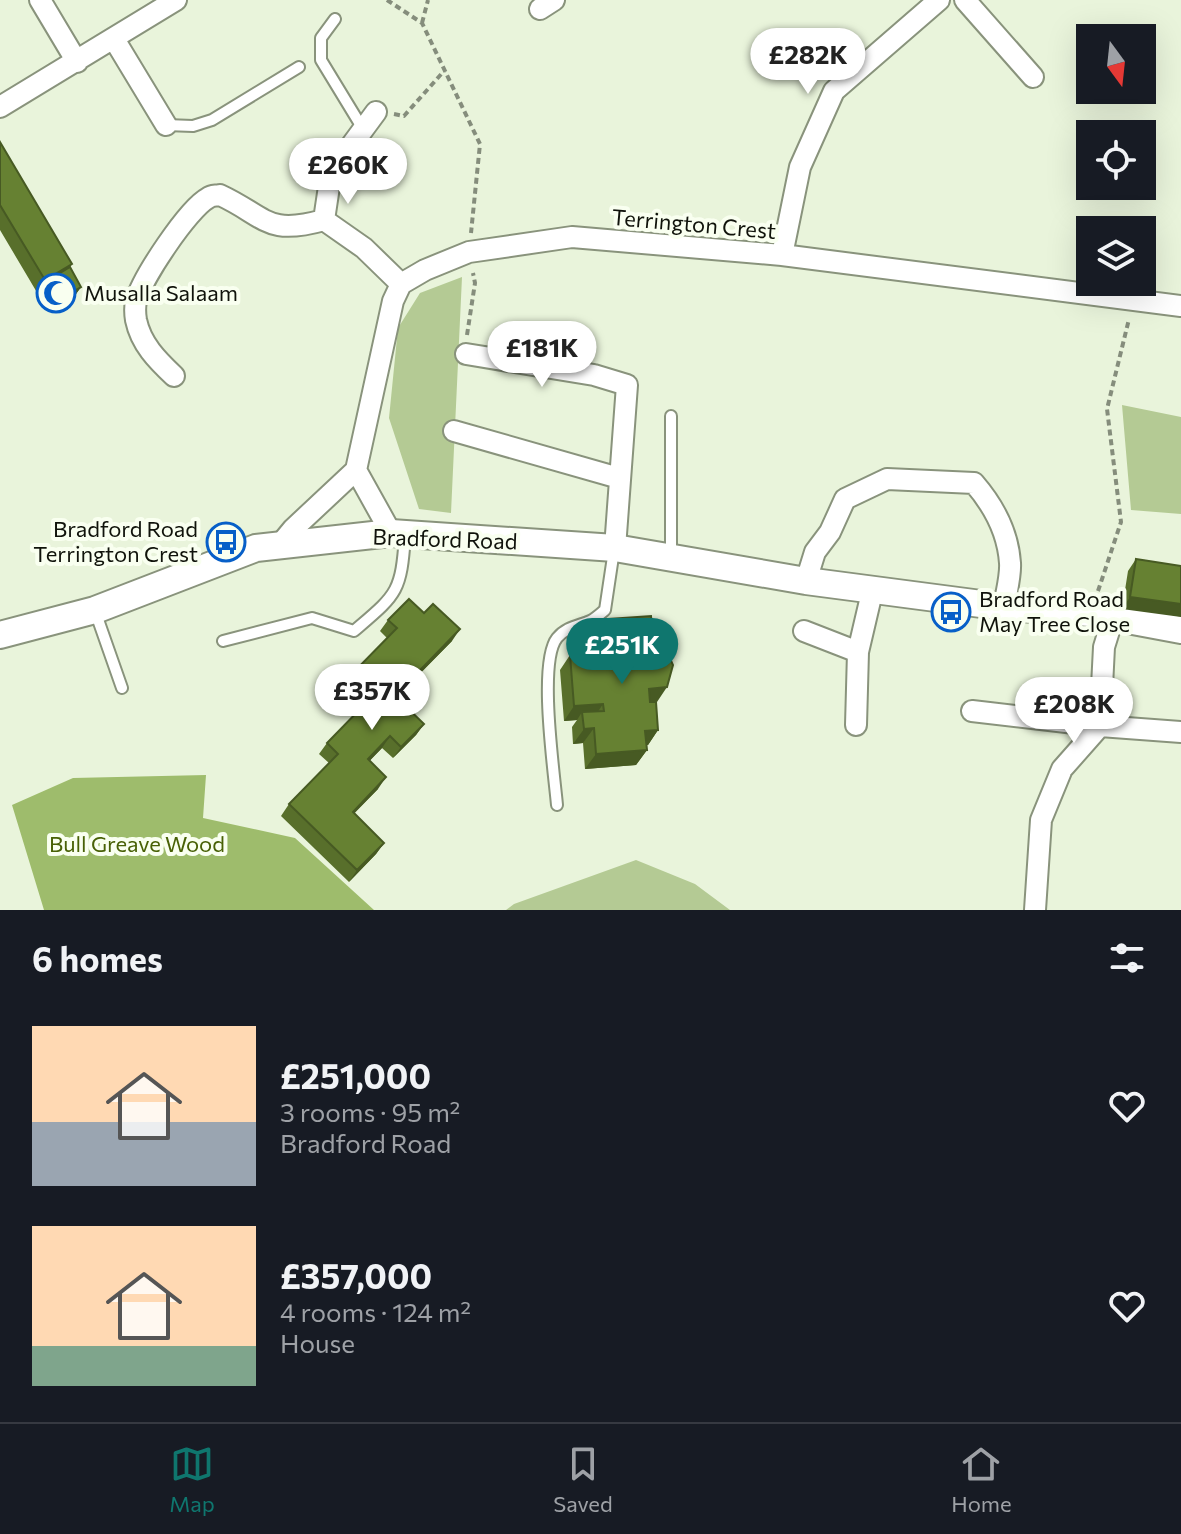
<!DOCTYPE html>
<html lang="en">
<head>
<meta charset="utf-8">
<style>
  :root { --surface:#171b24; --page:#20242c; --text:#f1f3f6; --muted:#9ea1a6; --line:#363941; --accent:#0f766e }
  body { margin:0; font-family:Commissioner,sans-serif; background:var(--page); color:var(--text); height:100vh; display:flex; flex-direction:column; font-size:30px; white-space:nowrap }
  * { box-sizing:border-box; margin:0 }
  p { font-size:26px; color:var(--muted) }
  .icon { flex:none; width:44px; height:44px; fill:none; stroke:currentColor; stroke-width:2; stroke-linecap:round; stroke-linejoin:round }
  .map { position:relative; height:910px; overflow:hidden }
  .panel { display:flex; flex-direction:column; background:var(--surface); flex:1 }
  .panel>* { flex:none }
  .needle { width:52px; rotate:165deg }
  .fabs { position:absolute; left:1076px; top:24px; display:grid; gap:16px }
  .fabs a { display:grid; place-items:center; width:80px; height:80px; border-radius:0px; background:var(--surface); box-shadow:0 8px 32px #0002; font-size:40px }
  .price { position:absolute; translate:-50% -68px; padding:0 18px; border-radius:28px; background:#fff; color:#222; font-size:26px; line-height:52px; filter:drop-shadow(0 2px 4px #0008) }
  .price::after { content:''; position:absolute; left:50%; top:48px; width:24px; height:18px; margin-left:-12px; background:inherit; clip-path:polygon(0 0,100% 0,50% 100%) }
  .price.selected { background:var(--accent); color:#fff }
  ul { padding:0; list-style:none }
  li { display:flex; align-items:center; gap:24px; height:200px; padding:0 32px }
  li span { display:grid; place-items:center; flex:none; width:224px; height:160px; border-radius:0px; color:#555 }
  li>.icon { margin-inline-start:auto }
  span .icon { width:96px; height:96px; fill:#fffc; stroke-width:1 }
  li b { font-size:34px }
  h2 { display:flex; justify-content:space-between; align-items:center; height:96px; padding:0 32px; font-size:34px }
  .menu { display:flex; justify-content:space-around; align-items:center; height:112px; border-top:2px solid var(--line); background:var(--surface); font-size:22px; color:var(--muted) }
  .menu a { display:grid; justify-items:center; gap:4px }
  .menu .selected { color:var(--accent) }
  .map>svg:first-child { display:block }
  .green { fill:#b4ca94 }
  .forest { fill:#9ebc6c }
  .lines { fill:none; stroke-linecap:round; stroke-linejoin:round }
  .service-casing { stroke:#89937c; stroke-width:14 }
  .minor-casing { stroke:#89937c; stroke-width:24 }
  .tertiary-casing { stroke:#89937c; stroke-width:30 }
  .path { stroke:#858d7c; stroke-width:4; stroke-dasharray:6 4; stroke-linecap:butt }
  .service { stroke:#fff; stroke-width:10 }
  .minor { stroke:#fff; stroke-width:20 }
  .tertiary { stroke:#fff; stroke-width:26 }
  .wall { fill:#586f2b }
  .shaded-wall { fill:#475a23 }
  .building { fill:#668132; stroke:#475a23; stroke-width:2 }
  .labels { text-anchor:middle; stroke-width:8; stroke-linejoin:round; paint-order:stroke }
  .street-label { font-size:22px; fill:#10130b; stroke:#f9fff0 }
  .poi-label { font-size:22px; fill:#10130b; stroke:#f9fff0; text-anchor:start }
  .park-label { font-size:22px; fill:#486106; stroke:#f9fff0 }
</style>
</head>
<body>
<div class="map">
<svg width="1181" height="910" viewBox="0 0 1181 910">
  <rect width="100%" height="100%" fill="#e9f4db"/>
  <!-- green -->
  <path class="green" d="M462,277L451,513L419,509L389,418L398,328L420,293Z
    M1122,405L1181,417V514L1131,510Z
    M636,860L695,884L730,910H506L514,904Z"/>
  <!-- forest -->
  <path class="forest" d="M206,775L203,818L295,838L374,910H44L12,805L73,778Z"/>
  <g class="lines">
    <!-- service casing -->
    <g class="service-casing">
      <path id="service" d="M335,19L321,38V60L363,129
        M166,125L193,126L212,120L299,67
        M671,555V416
        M95,611L122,688
        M223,641L312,618L354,631C397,594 401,593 405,536
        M557,805C554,771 538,662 557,638C566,627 578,626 590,621C595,619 600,614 605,610L614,550"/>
    </g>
    <!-- minor casing -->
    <g class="minor-casing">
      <path id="minor" d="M40,0L77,62
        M965,0L1033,77
        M540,9L554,0
        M114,39L166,125
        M0,107L176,0
        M376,112L331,173L324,220L364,248L401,284
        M782,255L800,167L834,91L939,0
        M466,354L594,375L627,385L615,548
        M174,376C157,360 141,344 136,320C135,314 135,306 136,301C142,278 188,209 208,198C212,195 215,196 220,195C267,217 266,236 324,220
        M454,431L619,478
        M356,470L393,301L401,284L425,270L469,252L572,237L782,255L1181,306
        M279,546L293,529L356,470L391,533
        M806,581L815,552L830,532L845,499L887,479L974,483C993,505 1008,533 1010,563C1011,576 1006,593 1004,607
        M804,631L858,652
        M972,711L1100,726L1181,732
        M856,725L858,652L873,588
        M1035,910L1041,820L1062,769L1100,726L1104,647L1113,618"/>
    </g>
    <!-- tertiary casing -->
    <g class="tertiary-casing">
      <path id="tertiary" d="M0,635L95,610L256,548L391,533L615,548L806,581L1004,607L1090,613L1181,630"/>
    </g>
    <!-- path -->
    <path class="path" d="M387,0L422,23L480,144L471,233
      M422,23L428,0
      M394,114L404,116L444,71
      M467,335L475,283L473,273
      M1098,591L1121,522L1107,409L1129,319"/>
    <!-- service -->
    <use href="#service" class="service"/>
    <!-- minor -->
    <use href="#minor" class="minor"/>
    <!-- tertiary -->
    <use href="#tertiary" class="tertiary"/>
  </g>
  <!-- wall -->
  <path class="wall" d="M0,142L72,264L70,267L81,287L76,294L48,311L0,230Z
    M1136,559L1181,566L1122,609L1128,571Z
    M609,619L657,702H651L658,730L648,745H646L647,750L636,765L585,769L583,743L573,744L572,727L577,720L564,721L560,670L570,655L591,658H600L598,634Z
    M388,620L452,641L397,697L424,724L416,735L393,758L382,748L369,761L378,789L354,813L384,843L376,854L349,882L281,816L289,804L329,763L319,754L327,743L357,712L337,692L345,681L387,638L380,631Z"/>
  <!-- shaded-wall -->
  <path class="shaded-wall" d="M72,264L64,275L42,284L45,280Z
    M81,287L76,294L48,311L53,303Z
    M1130,597L1181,604V617L1122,609Z
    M460,629L452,641L387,707L395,696Z
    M667,687L657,702L639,703L649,689Z
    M603,704L593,719L582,712L577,720L564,721L574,706Z
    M424,724L416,735L393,758L401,747Z
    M594,728L583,743L573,744L584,729Z
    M658,730L648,745L635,746L645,731Z
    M390,736L382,748L360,771L368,759Z
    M647,750L636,765L585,769L596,754Z
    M386,777L378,789L345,823L353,812Z
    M384,843L376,854L349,882L357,870Z"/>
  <!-- building -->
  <path class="building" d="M0,142L72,264L45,280L0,205Z
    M70,267L81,287L53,303L42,284Z
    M1136,559L1181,566V604L1130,597Z
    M409,599L424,613L433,604L460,629L395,696L424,724L401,747L390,736L368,759L386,777L353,812L384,843L357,870L289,804L338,754L327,743L367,702L345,681L397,628L388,620Z
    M651,616L654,646L664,645L673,665L667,687L649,689L650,702H656L658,730L645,731L647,750L596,754L594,728L584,729L582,712L604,711L603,704L574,706L570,655L591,654V658L612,657L609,619Z"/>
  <!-- icons -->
  <defs>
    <g id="mosque-ring" transform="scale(2)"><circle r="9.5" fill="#f9fff0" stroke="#075fc8" stroke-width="1.5"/><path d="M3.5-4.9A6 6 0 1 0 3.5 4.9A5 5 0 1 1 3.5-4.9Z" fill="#075fc8"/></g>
    <g id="bus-ring" transform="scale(2)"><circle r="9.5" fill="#f9fff0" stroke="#075fc8" stroke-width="1.5"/><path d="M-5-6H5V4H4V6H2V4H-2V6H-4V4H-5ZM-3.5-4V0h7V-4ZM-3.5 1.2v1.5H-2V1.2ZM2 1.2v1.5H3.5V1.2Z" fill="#075fc8"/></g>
  </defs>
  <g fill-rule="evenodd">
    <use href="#mosque-ring" x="56" y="293"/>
    <use href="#bus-ring" x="226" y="542"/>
    <use href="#bus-ring" x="951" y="612"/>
  </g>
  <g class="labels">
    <!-- street labels -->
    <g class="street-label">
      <text transform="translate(694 224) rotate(5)" y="8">Terrington Crest</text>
      <text transform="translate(445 539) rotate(2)" y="8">Bradford Road</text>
    </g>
    <!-- poi labels -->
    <g class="poi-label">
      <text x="84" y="301">Musalla Salaam</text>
      <text x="198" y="537" text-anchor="end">Bradford Road<tspan x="198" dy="25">Terrington Crest</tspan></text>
      <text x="979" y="607">Bradford Road<tspan x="979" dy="25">May Tree Close</tspan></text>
    </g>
    <!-- park labels -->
    <g class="park-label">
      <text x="137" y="852">Bull Greave Wood</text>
    </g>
  </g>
</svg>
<div class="fabs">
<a><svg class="needle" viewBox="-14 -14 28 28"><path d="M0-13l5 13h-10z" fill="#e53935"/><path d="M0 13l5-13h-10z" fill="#9ea1a6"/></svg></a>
<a><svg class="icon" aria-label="locate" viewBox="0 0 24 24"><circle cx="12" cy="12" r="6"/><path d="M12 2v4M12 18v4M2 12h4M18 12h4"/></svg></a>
<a><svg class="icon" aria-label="layers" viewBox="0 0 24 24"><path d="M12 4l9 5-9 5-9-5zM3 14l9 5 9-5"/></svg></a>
</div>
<b class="price" style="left:808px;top:96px">£282K</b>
<b class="price" style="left:348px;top:206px">£260K</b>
<b class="price" style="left:542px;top:389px">£181K</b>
<b class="price selected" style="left:622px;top:686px">£251K</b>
<b class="price" style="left:372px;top:732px">£357K</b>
<b class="price" style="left:1074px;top:745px">£208K</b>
</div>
<section class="panel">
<h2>6 homes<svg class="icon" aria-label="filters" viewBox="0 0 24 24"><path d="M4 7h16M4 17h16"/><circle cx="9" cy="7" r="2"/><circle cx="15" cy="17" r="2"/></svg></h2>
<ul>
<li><span style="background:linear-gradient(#ffd9b3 60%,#9aa5b1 0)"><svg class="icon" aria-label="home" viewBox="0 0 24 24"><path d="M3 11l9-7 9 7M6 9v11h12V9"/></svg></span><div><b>£251,000</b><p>3 rooms · 95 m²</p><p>Bradford Road</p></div><svg class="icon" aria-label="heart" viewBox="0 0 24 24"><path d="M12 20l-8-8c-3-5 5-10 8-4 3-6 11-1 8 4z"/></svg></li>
<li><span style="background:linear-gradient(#ffd9b3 75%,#7fa58c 0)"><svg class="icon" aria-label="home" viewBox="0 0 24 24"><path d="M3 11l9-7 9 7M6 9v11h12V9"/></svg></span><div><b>£357,000</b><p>4 rooms · 124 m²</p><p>House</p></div><svg class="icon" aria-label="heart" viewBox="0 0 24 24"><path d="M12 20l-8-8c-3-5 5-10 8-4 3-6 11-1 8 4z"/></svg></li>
</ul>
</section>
<nav class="menu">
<a class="selected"><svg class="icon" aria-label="map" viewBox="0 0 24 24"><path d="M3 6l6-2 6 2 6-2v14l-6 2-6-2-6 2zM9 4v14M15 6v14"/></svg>Map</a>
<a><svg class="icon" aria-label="saved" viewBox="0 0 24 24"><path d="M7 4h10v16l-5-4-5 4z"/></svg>Saved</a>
<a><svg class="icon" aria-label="home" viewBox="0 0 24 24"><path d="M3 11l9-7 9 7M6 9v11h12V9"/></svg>Home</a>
</nav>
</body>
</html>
